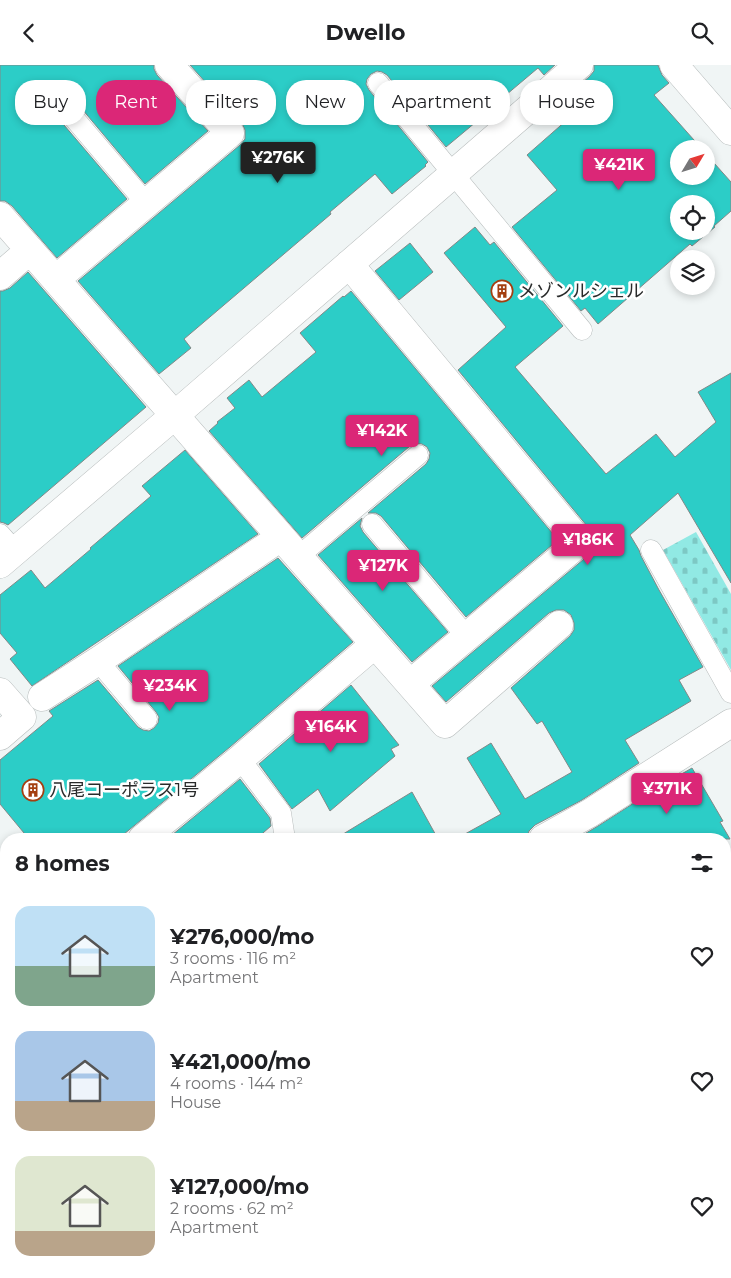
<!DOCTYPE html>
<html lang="en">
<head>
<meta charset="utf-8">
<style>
  :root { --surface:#fff; --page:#f2f2f2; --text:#202124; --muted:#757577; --accent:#db2777 }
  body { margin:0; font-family:Montserrat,"Noto Sans JP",sans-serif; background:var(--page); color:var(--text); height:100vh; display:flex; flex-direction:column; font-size:19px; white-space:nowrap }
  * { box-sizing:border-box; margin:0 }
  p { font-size:16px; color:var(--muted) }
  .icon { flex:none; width:28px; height:28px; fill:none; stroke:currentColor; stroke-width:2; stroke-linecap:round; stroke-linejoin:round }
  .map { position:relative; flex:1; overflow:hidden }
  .drawer { position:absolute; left:0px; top:768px; width:731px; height:446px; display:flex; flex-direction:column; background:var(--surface); border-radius:20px 20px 0 0; box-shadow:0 2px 8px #0003 }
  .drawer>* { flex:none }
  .guide { position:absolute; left:15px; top:15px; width:701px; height:45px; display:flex; gap:10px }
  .needle { width:32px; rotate:52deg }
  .fabs { position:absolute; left:670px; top:75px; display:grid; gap:10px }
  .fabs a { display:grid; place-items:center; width:45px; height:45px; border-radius:50%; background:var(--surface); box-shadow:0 2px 8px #0003; font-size:25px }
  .price { position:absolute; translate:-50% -42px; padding:0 11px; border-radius:5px; background:var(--accent); color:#fff; font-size:16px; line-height:32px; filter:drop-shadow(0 1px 2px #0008) }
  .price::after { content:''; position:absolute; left:50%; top:30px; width:15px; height:11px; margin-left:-8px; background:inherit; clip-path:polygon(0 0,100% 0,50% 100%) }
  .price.current { background:#222; color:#fff }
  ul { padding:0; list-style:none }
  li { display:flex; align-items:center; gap:15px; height:125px; padding:0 15px }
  li span { display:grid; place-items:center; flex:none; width:140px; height:100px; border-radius:15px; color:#555 }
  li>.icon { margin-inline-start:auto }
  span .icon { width:60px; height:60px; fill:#fffc; stroke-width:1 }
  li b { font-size:21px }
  h2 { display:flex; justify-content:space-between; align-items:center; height:60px; padding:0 15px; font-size:21px }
  .tag { padding:0 18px; border-radius:20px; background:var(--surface); box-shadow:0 2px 8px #0003; font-size:18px; line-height:45px }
  .tag.current { background:var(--accent); color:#fff }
  header { display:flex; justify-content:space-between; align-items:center; height:65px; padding:0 15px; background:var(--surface); font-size:22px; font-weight:700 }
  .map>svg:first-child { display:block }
  .cemetery { fill:url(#cemetery-stones) }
  .building { fill:#2ccdc7; stroke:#828887; fill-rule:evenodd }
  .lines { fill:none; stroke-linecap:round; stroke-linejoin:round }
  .lane-casing { stroke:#b7bcbc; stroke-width:21 }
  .street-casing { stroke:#b7bcbc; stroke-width:29 }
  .lane { stroke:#fff; stroke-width:20 }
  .street { stroke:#fff; stroke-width:28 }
  .labels { text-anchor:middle; stroke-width:5; stroke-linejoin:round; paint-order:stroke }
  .poi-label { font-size:18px; fill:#292b2b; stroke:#fff; text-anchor:start }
</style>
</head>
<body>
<header><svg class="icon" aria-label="back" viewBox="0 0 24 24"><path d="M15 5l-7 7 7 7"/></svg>Dwello<svg class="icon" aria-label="search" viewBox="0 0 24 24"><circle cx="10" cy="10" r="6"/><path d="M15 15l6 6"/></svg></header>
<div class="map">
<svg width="731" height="1213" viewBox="0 0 731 1213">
  <defs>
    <pattern id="cemetery-stones" width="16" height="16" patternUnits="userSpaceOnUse" patternTransform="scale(1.25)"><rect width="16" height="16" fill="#91e9e4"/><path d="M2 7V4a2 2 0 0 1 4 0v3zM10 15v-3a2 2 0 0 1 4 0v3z" fill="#7dc8c4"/></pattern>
  </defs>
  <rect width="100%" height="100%" fill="#f0f5f5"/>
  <!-- cemetery -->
  <path class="cemetery" d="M696,467L731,529V605L663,485Z"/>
  <!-- building -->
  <path class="building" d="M0,0H154V4L157,10L208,66L145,119L82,44L77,41L70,40L66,43L62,48L61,55L64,60L127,134L57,193L12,141L5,136H0Z
    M190,0H555L544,10L538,3L487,46L488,47L446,82L387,10L382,7L377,6L371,9L367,14L366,19L369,25L428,97L425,100L426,101L392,129L375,109L330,147L331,149L184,274L191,283L159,309L78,216L240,80L245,74V65L242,58Z
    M594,0H658L662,10L669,18L654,30L702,84H679V111H706V89L731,117V146L714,161L715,162L692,181L690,179L598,259L585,243L581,246L512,162L557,125L527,90L576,47L564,33L589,12L594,6ZM679,139H706V166H679Z
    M475,162L490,180L494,177L563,261L515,302L606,409L656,369L675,392L716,357L698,327L731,308V518L678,428L630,470L639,485L641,491L659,525L703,602L679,615L691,636L625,675L639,698L582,735L535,760L529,766L527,774H456L501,749L467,693L491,678L525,734L572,707L542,656L537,659L511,623L570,571L574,565V558L571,550L564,545H556L549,548L446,637L432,621L590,489L594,483L595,475L592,467L458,305L506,262L444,188Z
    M410,178L433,207L399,235L375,206Z
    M28,207L146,342L8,460L4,458L0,457V226H3L10,223Z
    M351,226L558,475L466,552L381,451L376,448H368L426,399L429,394L430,388L427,382L422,379L416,378L410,381L302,473L209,366L218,358L217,357L235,343L227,333L249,315L262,332L316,287L300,268L343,231L344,232Z
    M185,385L258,469L32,621L10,594L17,588L0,568V530L31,505L45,523L91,484L90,483L151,431L142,421Z
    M362,453L360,461L363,467L448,567L412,597L318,490Z
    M278,493L353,577L230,682L118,774H29L0,739V695L53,651L49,646L98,615L138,662L143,665L149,666L154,663L158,658L159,652L156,647L118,601Z
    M351,620L399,680L391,684L395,691L330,746L318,724L292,744L259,699Z
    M692,703L723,756L720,757L730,774H576L598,761L659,722Z
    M240,714L270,753L271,761L256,774H175L172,770Z
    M412,727L438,774H335Z"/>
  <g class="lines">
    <!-- lane casing -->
    <g class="lane-casing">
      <path id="lane" d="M378,18L582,265
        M73,52L146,138
        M372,459L467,572
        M0,469L15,486
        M651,485L731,628
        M299,491L418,390
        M98,596L147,654
        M240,694L281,748L285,774
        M0,908L6,903
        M725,1153L731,1163"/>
    </g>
    <!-- street casing -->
    <g class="street-casing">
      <path id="street" d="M674,0L731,66
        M0,151L445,659L559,560
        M349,199L580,477L410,619
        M0,211L30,185
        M56,214L230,68L169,0
        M0,499L175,350L579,0
        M0,627L22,652L0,671
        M42,632L98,596L281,472
        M142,774L240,694L375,579
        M543,774L590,748L731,658
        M0,1061L6,1068
        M725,1095L731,1091
        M0,1100L6,1096
        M508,1208L509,1213
        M341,1213L355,1208"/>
    </g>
    <!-- lane -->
    <use href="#lane" class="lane"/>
    <!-- street -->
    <use href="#street" class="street"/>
  </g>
  <!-- icons -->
  <defs>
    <g id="building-ring" transform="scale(1.125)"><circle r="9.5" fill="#fff" stroke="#a43f11" stroke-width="1.5"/><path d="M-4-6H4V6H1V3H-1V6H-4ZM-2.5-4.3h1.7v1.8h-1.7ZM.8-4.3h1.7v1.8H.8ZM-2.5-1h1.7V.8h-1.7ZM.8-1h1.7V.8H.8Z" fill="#a43f11"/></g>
  </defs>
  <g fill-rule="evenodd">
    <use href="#building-ring" x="502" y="226"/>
    <use href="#building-ring" x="33" y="725"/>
  </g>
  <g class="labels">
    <!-- poi labels -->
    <g class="poi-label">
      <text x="518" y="232">メゾンルシェル</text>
      <text x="49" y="731">八尾コーポラス1号</text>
    </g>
  </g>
</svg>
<div class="fabs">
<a><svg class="needle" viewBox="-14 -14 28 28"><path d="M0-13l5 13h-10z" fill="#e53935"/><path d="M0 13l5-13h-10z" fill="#757577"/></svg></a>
<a><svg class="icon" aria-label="locate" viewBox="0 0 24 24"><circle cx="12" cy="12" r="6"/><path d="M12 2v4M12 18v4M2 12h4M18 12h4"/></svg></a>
<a><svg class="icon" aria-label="layers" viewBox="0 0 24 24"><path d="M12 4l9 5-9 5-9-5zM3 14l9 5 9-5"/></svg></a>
</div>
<b class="price current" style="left:278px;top:119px">¥276K</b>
<b class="price" style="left:619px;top:126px">¥421K</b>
<b class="price" style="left:382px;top:392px">¥142K</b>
<b class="price" style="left:588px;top:501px">¥186K</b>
<b class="price" style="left:383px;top:527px">¥127K</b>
<b class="price" style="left:170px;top:647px">¥234K</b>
<b class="price" style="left:331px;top:688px">¥164K</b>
<b class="price" style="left:667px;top:750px">¥371K</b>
<div class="guide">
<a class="tag">Buy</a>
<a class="tag current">Rent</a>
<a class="tag">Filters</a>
<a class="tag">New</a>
<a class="tag">Apartment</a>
<a class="tag">House</a>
</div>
<section class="drawer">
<h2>8 homes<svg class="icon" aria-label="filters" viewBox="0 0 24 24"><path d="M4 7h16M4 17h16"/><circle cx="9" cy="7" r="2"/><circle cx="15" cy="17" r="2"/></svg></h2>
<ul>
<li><span style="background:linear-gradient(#bfe0f5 60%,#7fa58c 0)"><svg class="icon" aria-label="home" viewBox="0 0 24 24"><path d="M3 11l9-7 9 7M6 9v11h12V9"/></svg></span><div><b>¥276,000/mo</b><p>3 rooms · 116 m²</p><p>Apartment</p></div><svg class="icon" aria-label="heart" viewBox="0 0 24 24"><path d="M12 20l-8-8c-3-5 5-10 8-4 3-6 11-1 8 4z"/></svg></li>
<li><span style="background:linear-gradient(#a9c7e8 70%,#b9a48a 0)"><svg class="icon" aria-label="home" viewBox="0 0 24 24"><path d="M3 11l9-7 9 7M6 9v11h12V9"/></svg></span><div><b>¥421,000/mo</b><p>4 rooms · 144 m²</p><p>House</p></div><svg class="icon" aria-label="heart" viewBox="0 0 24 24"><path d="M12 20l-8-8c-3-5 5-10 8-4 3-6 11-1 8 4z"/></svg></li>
<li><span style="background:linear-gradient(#dfe7d0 75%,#b9a48a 0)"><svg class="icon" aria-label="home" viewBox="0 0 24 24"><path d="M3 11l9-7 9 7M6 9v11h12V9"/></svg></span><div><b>¥127,000/mo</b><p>2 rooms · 62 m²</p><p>Apartment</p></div><svg class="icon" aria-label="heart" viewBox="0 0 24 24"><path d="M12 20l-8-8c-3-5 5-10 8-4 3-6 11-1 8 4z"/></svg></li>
</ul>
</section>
</div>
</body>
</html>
